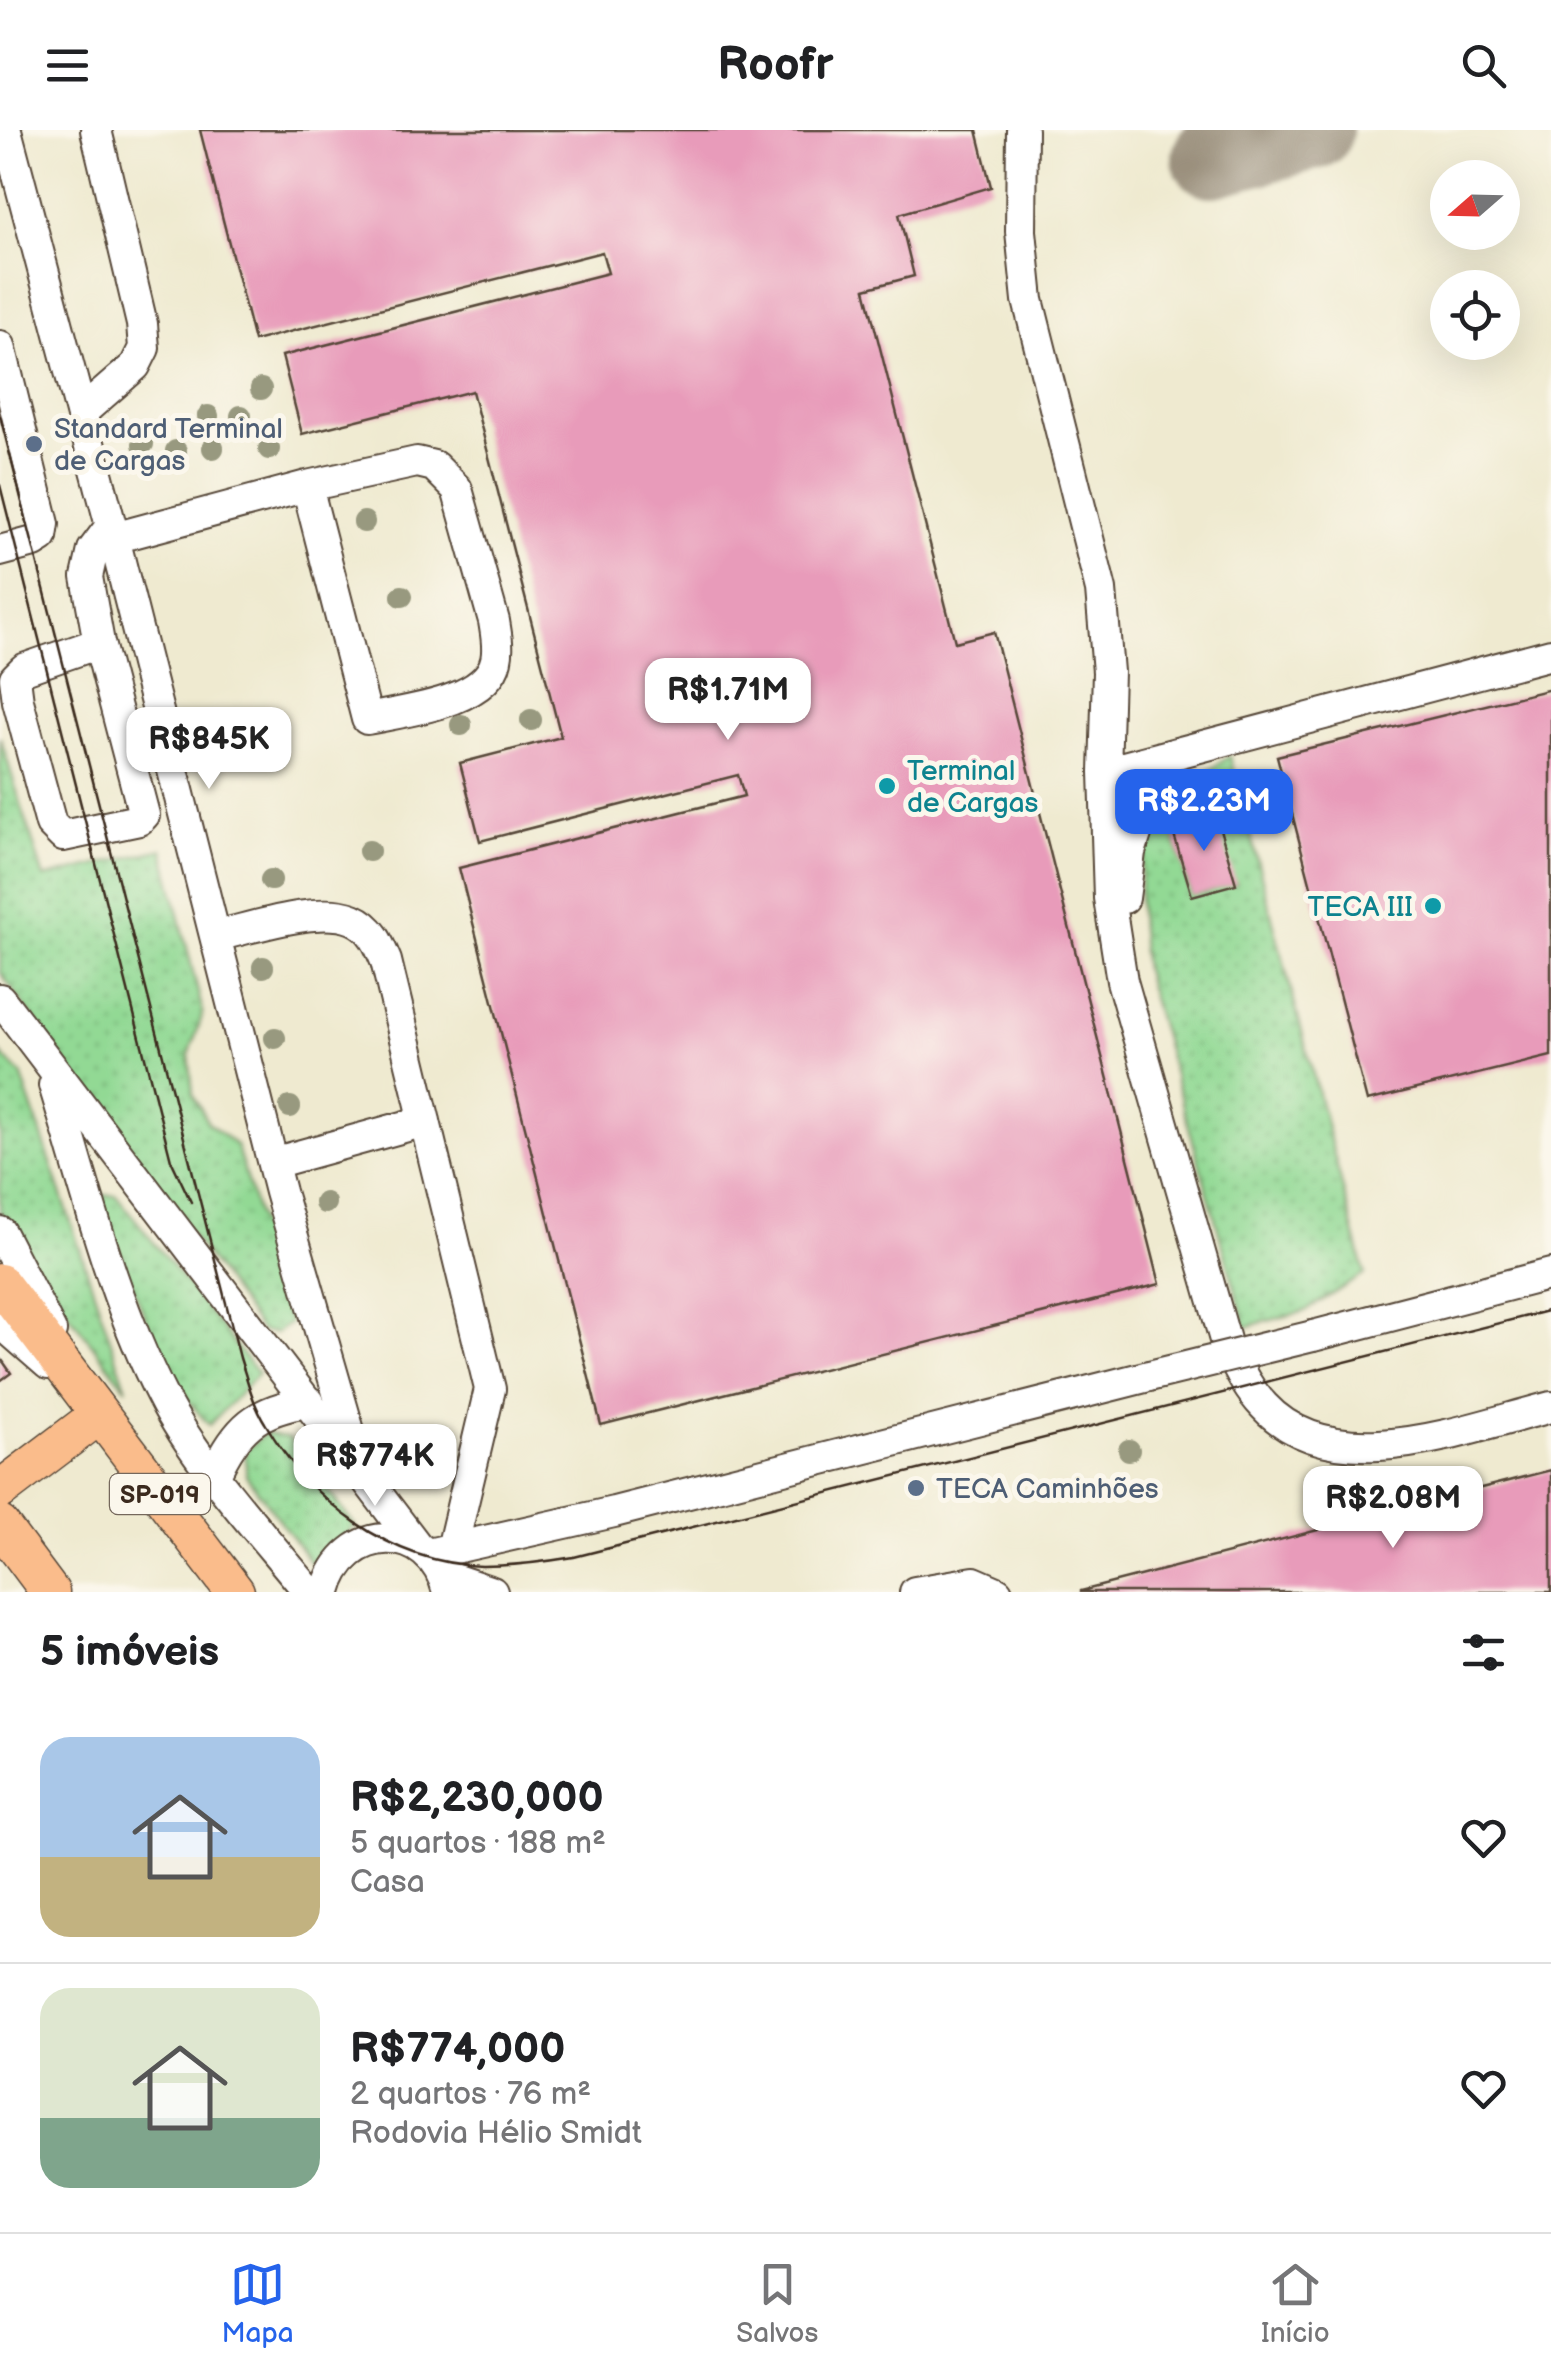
<!DOCTYPE html>
<html lang="pt">
<head>
<meta charset="utf-8">
<style>
  :root { --surface:#fff; --page:#f2f2f2; --text:#202124; --muted:#757577; --line:#e0e0e0; --accent:#2563eb }
  body { margin:0; font-family:"Balsamiq Sans",sans-serif; background:var(--page); color:var(--text); height:100vh; display:flex; flex-direction:column; font-size:38px; white-space:nowrap }
  * { box-sizing:border-box; margin:0 }
  p { font-size:32px; color:var(--muted) }
  .icon { flex:none; width:55px; height:55px; fill:none; stroke:currentColor; stroke-width:2; stroke-linecap:round; stroke-linejoin:round }
  .map { position:relative; height:1462px; overflow:hidden }
  .drawer { display:flex; flex-direction:column; background:var(--surface); flex:1 }
  .drawer>* { flex:none }
  .needle { width:65px; rotate:250deg }
  .tools { position:absolute; left:1430px; top:30px; display:grid; gap:20px }
  .tools a { display:grid; place-items:center; width:90px; height:90px; border-radius:50%; background:var(--surface); box-shadow:0 10px 40px #0002; font-size:50px }
  .price { position:absolute; translate:-50% -85px; padding:0 22px; border-radius:20px; background:#fff; color:#222; font-size:32px; line-height:65px; filter:drop-shadow(0 2px 5px #0008) }
  .price::after { content:''; position:absolute; left:50%; top:60px; width:30px; height:22px; margin-left:-15px; background:inherit; clip-path:polygon(0 0,100% 0,50% 100%) }
  .price.on { background:var(--accent); color:#fff }
  ul { padding:0; list-style:none }
  li { display:flex; align-items:center; gap:30px; height:250px; padding:0 40px }
  li+li { border-top:2px solid var(--line) }
  li span { display:grid; place-items:center; flex:none; width:280px; height:200px; border-radius:30px; color:#555 }
  li>.icon { margin-inline-start:auto }
  span .icon { width:120px; height:120px; fill:#fffc; stroke-width:1 }
  li b { font-size:42px }
  h2 { display:flex; justify-content:space-between; align-items:center; height:120px; padding:0 40px; font-size:42px }
  header { display:flex; justify-content:space-between; align-items:center; height:130px; padding:0 40px; background:var(--surface); font-size:45px; font-weight:700 }
  .dock { display:flex; justify-content:space-around; align-items:center; height:140px; border-top:2px solid var(--line); background:var(--surface); font-size:28px; color:var(--muted) }
  .dock a { display:grid; justify-items:center; gap:5px }
  .dock .on { color:var(--accent) }
  .map>svg:first-child { display:block }
  .grass { fill:url(#grass-dots); stroke:#668259; stroke-width:2.5; fill-rule:evenodd }
  .lines { fill:none; stroke-linecap:round; stroke-linejoin:round }
  .taxiway { stroke:#958a77; stroke-width:80 }
  .building { fill:#e89bba }
  .minor-casing { stroke:#564739; stroke-width:34 }
  .major-casing { stroke:#564739; stroke-width:41 }
  .minor { stroke:#fff; stroke-width:30 }
  .major { stroke:#fabc8b; stroke-width:38 }
  .tram { stroke:#3b2a1e; stroke-width:2.5 }
  .minor-bridge-casing { stroke:#564739; stroke-width:34; stroke-linecap:butt }
  .minor-bridge { stroke:#fff; stroke-width:30 }
  .tree { fill:#98997f }
  .service-dot { fill:#5c6f8a; stroke:#fbf7ec; stroke-width:4 }
  .culture-dot { fill:#0f9aa8; stroke:#fbf7ec; stroke-width:4 }
  .labels { text-anchor:middle; stroke-width:10; stroke-linejoin:round; paint-order:stroke }
  .shield { fill:#fbf7ec; stroke:#75685c; stroke-width:2.5 }
  .shield-label { font-size:25px; font-weight:bold; fill:#3b2a1e }
  .service-label { font-size:28px; fill:#4e5e75; stroke:#fbf7ec; text-anchor:start }
  .culture-label { font-size:28px; fill:#0d838f; stroke:#fbf7ec; text-anchor:start }
</style>
</head>
<body>
<header><svg class="icon" aria-label="menu" viewBox="0 0 24 24"><path d="M4 6h16M4 12h16M4 18h16"/></svg>Roofr<svg class="icon" aria-label="search" viewBox="0 0 24 24"><circle cx="10" cy="10" r="6"/><path d="M15 15l6 6"/></svg></header>
<div class="map">
<svg width="1551" height="1462" viewBox="0 0 1551 1462">
  <defs>
    <pattern id="grass-dots" width="8" height="8" patternUnits="userSpaceOnUse" patternTransform="scale(2.5)"><rect width="8" height="8" fill="#92d994"/><path d="M2 2h.1M6 6h.1" fill="none" stroke="#7fba7f" stroke-width="1.8" stroke-linecap="round"/></pattern>
  </defs>
  <rect width="100%" height="100%" fill="#fbf7ec"/>
  <filter id="ink" filterUnits="userSpaceOnUse"><feTurbulence type="fractalNoise" baseFrequency=".01" numOctaves="2"/><feDisplacementMap in="SourceGraphic" scale="20" xChannelSelector="R" yChannelSelector="G"/><feConvolveMatrix kernelMatrix="1 2 1 2 8 2 1 2 1" color-interpolation-filters="sRGB"/></filter>
  <filter id="wash" filterUnits="userSpaceOnUse"><feTurbulence type="fractalNoise" baseFrequency=".0048" numOctaves="4" result="noise"/><feDisplacementMap in="SourceGraphic" scale="40" xChannelSelector="R" yChannelSelector="G"/><feGaussianBlur stdDeviation="2.25" result="paint"/><feColorMatrix in="noise" values="0 0 0 0 0 0 0 0 0 0 0 0 0 0 0 0 0 1.4 0 .05"/><feComposite in="paint" operator="in"/></filter>
  <g filter="url(#wash)">
    <rect width="100%" height="100%" fill="#efead0"/>
    <!-- grass -->
    <path class="grass" d="M0,607L44,748L163,719L203,883L189,925L193,964L208,993L236,1015L290,1193L276,1203L261,1201L0,842Z
      M1230,626L1365,1144L1305,1181L1246,1197L1144,840C1131,733 1137,688 1230,626ZM1171,695L1236,753L1192,766Z
      M0,923L21,944L127,1259L20,1121L0,1080Z
      M104,1065H116L258,1244L209,1295L172,1252L101,1079Z
      M265,1303L289,1308L355,1396L314,1437L246,1345V1320Z"/>
    <g class="lines">
      <!-- taxiway -->
      <path class="taxiway" d="M1212,27L1313,0"/>
    </g>
    <g id="blocks">
      <!-- building -->
      <path class="building" d="M200,0H977L991,57L899,84L914,146L865,159L955,512L994,502L1160,1154L601,1295L459,738L744,666L738,645L480,711L460,633L561,607L472,261L302,304L282,226L608,143L602,122L254,211Z
        M1551,559V926L1367,971L1277,626Z
        M1215,682L1236,754L1192,766L1171,695Z
        M0,1227L11,1243L0,1251Z
        M1551,1340V1462H1081V1461Z"/>
    </g>
  </g>
  <g filter="url(#ink)">
    <use href="#blocks" fill-opacity="0" stroke="#564739" stroke-width="2.5"/>
    <g class="lines">
      <!-- minor casing -->
      <g class="minor-casing">
        <path id="minor" d="M6,0L111,396L280,1062L360,1339
          M1022,0L1021,101L1028,170L1101,460L1108,542L1105,642L1109,768L1122,851L1227,1217C1238,1238 1247,1258 1264,1276C1334,1352 1467,1298 1551,1277
          M0,216L44,394L42,407L34,412L0,421
          M81,283L135,236L144,218L142,194L96,0
          M114,408L307,356L417,332L434,336L457,359L494,491C496,504 499,517 496,530C487,573 403,581 367,589L307,356
          M99,513L24,539L15,548L18,571L51,694L63,706L139,690L144,685L99,513L87,447L93,420L111,396
          M1105,642L1551,524
          M1124,768L1130,722L1161,627
          M215,806C252,798 318,775 353,789C372,797 379,814 386,831L490,1259L452,1419
          M0,869L417,1416
          M54,955C86,1059 112,1169 162,1266C195,1332 262,1404 309,1462
          M273,1033L425,991
          M0,1102L51,1201
          M0,1192L48,1234
          M1313,1206L1551,1144
          M215,1345C236,1298 257,1279 309,1272
          M428,1424L614,1382L1149,1246
          M444,1446L492,1462
          M326,1462C344,1392 431,1390 448,1462
          M915,1462L974,1452L997,1462"/>
      </g>
      <!-- major casing -->
      <g class="major-casing">
        <path id="major" d="M0,1153L235,1462
          M0,1360L99,1285
          M0,1395L50,1462"/>
      </g>
      <!-- minor -->
      <use href="#minor" class="minor"/>
      <!-- major -->
      <use href="#major" class="major"/>
      <!-- tram -->
      <path class="tram" d="M0,286L240,1228C247,1249 253,1274 265,1293C310,1371 389,1433 482,1436C513,1436 544,1432 574,1427L1551,1180
        M0,355L171,1030L191,1072"/>
      <!-- minor-bridge casing -->
      <g class="minor-bridge-casing">
        <path id="minor-bridge" d="M1149,1246L1313,1206"/>
      </g>
      <!-- minor-bridge -->
      <use href="#minor-bridge" class="minor-bridge"/>
    </g>
    <!-- trees -->
    <g class="tree">
      <circle cx="261" cy="259" r="11"/>
      <circle cx="208" cy="286" r="11"/>
      <circle cx="241" cy="286" r="11"/>
      <circle cx="143" cy="314" r="11"/>
      <circle cx="213" cy="318" r="11"/>
      <circle cx="269" cy="319" r="11"/>
      <circle cx="176" cy="321" r="11"/>
      <circle cx="364" cy="392" r="11"/>
      <circle cx="402" cy="466" r="11"/>
      <circle cx="531" cy="590" r="11"/>
      <circle cx="461" cy="595" r="11"/>
      <circle cx="369" cy="721" r="11"/>
      <circle cx="271" cy="750" r="11"/>
      <circle cx="263" cy="837" r="11"/>
      <circle cx="275" cy="908" r="11"/>
      <circle cx="290" cy="977" r="11"/>
      <circle cx="325" cy="1073" r="11"/>
      <circle cx="1129" cy="1320" r="11"/>
    </g>
  </g>
  <!-- markers -->
  <g class="service-dot">
    <circle cx="34" cy="314" r="10"/>
    <circle cx="916" cy="1358" r="10"/>
  </g>
  <g class="culture-dot">
    <circle cx="887" cy="656" r="10"/>
    <circle cx="1433" cy="776" r="10"/>
  </g>
  <g class="labels">
    <!-- shield labels -->
    <rect class="shield" x="110" y="1344" width="100" height="40" rx="8"/>
    <g class="shield-label">
      <text x="160" y="1373">SP-019</text>
    </g>
    <!-- service labels -->
    <g class="service-label">
      <text x="54" y="308">Standard Terminal<tspan x="54" dy="32">de Cargas</tspan></text>
      <text x="936" y="1368">TECA Caminhões</text>
    </g>
    <!-- culture labels -->
    <g class="culture-label">
      <text x="907" y="650">Terminal<tspan x="907" dy="32">de Cargas</tspan></text>
      <text x="1413" y="786" text-anchor="end">TECA III</text>
    </g>
  </g>
</svg>
<div class="tools">
<a><svg class="needle" viewBox="-14 -14 28 28"><path d="M0-13l5 13h-10z" fill="#e53935"/><path d="M0 13l5-13h-10z" fill="#757577"/></svg></a>
<a><svg class="icon" aria-label="locate" viewBox="0 0 24 24"><circle cx="12" cy="12" r="6"/><path d="M12 2v4M12 18v4M2 12h4M18 12h4"/></svg></a>
</div>
<b class="price" style="left:728px;top:613px">R$1.71M</b>
<b class="price" style="left:209px;top:662px">R$845K</b>
<b class="price on" style="left:1204px;top:724px">R$2.23M</b>
<b class="price" style="left:375px;top:1379px">R$774K</b>
<b class="price" style="left:1393px;top:1421px">R$2.08M</b>
</div>
<section class="drawer">
<h2>5 imóveis<svg class="icon" aria-label="filters" viewBox="0 0 24 24"><path d="M4 7h16M4 17h16"/><circle cx="9" cy="7" r="2"/><circle cx="15" cy="17" r="2"/></svg></h2>
<ul>
<li><span style="background:linear-gradient(#a9c7e8 60%,#c2b280 0)"><svg class="icon" aria-label="home" viewBox="0 0 24 24"><path d="M3 11l9-7 9 7M6 9v11h12V9"/></svg></span><div><b>R$2,230,000</b><p>5 quartos · 188 m²</p><p>Casa</p></div><svg class="icon" aria-label="heart" viewBox="0 0 24 24"><path d="M12 20l-8-8c-3-5 5-10 8-4 3-6 11-1 8 4z"/></svg></li>
<li><span style="background:linear-gradient(#dfe7d0 65%,#7fa58c 0)"><svg class="icon" aria-label="home" viewBox="0 0 24 24"><path d="M3 11l9-7 9 7M6 9v11h12V9"/></svg></span><div><b>R$774,000</b><p>2 quartos · 76 m²</p><p>Rodovia Hélio Smidt</p></div><svg class="icon" aria-label="heart" viewBox="0 0 24 24"><path d="M12 20l-8-8c-3-5 5-10 8-4 3-6 11-1 8 4z"/></svg></li>
</ul>
</section>
<nav class="dock">
<a class="on"><svg class="icon" aria-label="map" viewBox="0 0 24 24"><path d="M3 6l6-2 6 2 6-2v14l-6 2-6-2-6 2zM9 4v14M15 6v14"/></svg>Mapa</a>
<a><svg class="icon" aria-label="saved" viewBox="0 0 24 24"><path d="M7 4h10v16l-5-4-5 4z"/></svg>Salvos</a>
<a><svg class="icon" aria-label="home" viewBox="0 0 24 24"><path d="M3 11l9-7 9 7M6 9v11h12V9"/></svg>Início</a>
</nav>
</body>
</html>
